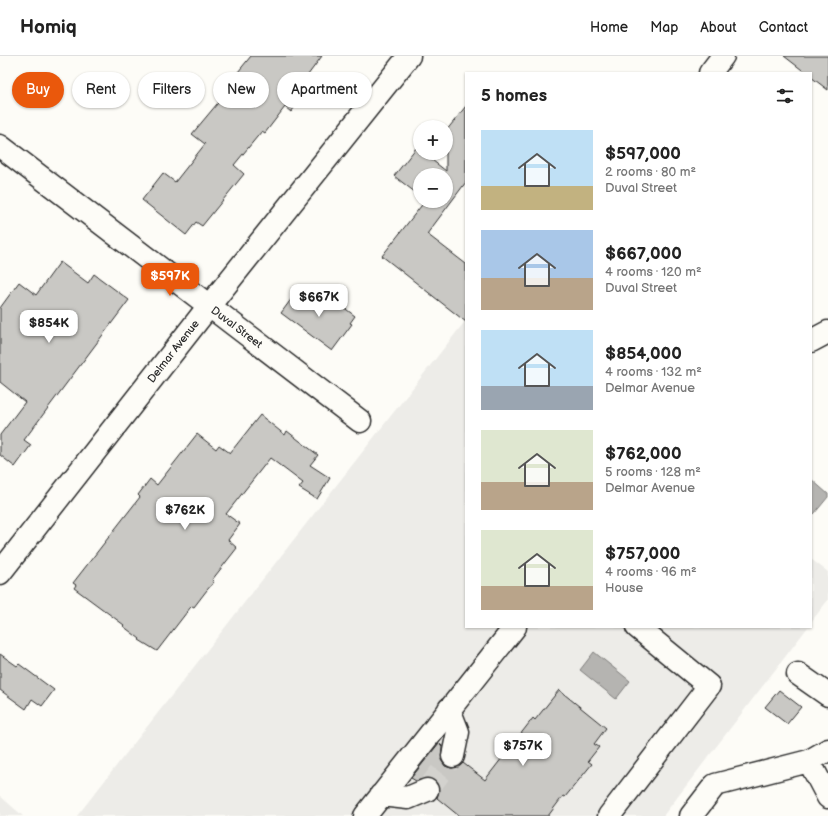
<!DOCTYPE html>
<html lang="en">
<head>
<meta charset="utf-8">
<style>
  :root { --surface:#fff; --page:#f6f6f6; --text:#222; --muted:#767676; --line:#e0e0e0; --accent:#ea580c }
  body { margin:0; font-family:"Balsamiq Sans",sans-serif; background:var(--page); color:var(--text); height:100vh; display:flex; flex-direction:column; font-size:15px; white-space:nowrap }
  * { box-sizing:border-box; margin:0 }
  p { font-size:13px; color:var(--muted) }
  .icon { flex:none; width:22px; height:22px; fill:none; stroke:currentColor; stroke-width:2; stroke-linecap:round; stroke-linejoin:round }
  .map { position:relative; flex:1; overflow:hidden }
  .details { position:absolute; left:465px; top:16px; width:347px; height:556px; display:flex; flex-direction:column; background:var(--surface); border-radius:0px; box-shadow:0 1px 3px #0004 }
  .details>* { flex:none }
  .guide { position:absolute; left:12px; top:16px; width:380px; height:36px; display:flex; gap:8px }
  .fabs { position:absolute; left:413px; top:64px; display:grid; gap:8px }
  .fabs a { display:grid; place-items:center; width:40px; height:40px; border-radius:50%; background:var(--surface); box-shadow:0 1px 3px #0004; font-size:20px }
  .price { position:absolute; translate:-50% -34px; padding:0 9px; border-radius:8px; background:#fff; color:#222; font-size:13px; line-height:26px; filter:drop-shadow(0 1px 2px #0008) }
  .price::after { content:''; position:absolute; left:50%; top:24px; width:12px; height:9px; margin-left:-6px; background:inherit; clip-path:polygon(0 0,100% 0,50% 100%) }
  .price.active { background:var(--accent); color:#fff }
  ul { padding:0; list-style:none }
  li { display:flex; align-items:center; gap:12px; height:100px; padding:0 16px }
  li span { display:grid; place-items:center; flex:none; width:112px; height:80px; border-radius:0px; color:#555 }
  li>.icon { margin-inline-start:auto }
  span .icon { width:48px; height:48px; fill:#fffc; stroke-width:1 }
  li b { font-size:17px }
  h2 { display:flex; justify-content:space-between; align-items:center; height:48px; padding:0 16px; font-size:17px }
  .chip { padding:0 14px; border-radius:18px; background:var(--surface); box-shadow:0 1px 3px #0004; font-size:14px; line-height:36px }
  .chip.active { background:var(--accent); color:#fff }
  header { display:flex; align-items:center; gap:24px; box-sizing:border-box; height:56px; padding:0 20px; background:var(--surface); border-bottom:1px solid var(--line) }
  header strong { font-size:19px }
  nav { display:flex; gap:22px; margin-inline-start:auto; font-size:14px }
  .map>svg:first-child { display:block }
  .built { fill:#edece8 }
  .water { fill:#b5b4b1; stroke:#7e7d7b }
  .building { fill:#c9c8c4; stroke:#2b2b2b }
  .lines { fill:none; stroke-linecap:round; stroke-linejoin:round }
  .minor-tunnel { stroke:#d3d2ce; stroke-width:22; stroke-dasharray:22 11; stroke-linecap:butt }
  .minor-casing { stroke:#2b2b2b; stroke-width:25 }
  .minor { stroke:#fdfcf7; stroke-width:22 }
  .labels { text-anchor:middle; stroke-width:3; stroke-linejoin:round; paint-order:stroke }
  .street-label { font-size:11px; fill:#2b2b2b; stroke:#fdfcf7 }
</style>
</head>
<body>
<header>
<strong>Homiq</strong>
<nav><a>Home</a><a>Map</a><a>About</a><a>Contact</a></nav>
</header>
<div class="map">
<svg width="828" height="760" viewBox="0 0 828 760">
  <rect width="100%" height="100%" fill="#fdfcf7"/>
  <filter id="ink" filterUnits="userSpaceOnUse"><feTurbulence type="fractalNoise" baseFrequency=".025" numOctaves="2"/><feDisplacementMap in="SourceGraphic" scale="8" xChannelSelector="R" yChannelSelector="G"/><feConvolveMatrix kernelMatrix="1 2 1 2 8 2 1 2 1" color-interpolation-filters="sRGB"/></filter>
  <g filter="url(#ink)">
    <!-- built -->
    <path class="built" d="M466,264V571H808L663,760H77Z
      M811,503L828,516V544L811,566Z
      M0,740L23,760H0Z"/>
    <!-- water -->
    <path class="water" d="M811,423L828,438V441L814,458L811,455Z
      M594,596L630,625L616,643L580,614Z"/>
    <!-- building -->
    <path class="building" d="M251,0H322L302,27L309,33L291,56L285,51L265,77L262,75L234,109L244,118L202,170L196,166L186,179L142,144L163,117L175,126L205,88L192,78L242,18L238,16Z
      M784,0H828V34L811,21V17H806Z
      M466,50V126L427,178L466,208V266L382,200L425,145H446V119H420V140L394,120L416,92L420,95V97H423L446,115V75Z
      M60,206L88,227L94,218L129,244L24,384L31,389L15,411L0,399V379L25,346L0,326V252L19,226L36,239Z
      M301,230L325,248L330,241L355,260L350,267L352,268L332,295L281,257Z
      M260,359L285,379L287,375L318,399L310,409L330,422L317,443L299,432L303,427L270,402L226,458L240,468L228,484L237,492L212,524L214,526L207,534L194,551L192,550L190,552L157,595L139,584L140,583L123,570L124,569L74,532L76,529L73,527L140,441L138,439L150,423L157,429L197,378L216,393L219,389L230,397Z
      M0,598L17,610L19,608L54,634L42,650L32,643L26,653L0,634Z
      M559,634L606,672L594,688L599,691L588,705L592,708L565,741L563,740L548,760H459L437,742L439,735L438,729L435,724L428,722L416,725L411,722L439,687L442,690L441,704L445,710L451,712H457L463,707L485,724L533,662L535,664Z
      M779,634L801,651L787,668L765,651Z"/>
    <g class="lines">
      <!-- minor-tunnel -->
      <path class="minor-tunnel" d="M427,734L453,700"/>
      <!-- minor casing -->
      <g class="minor-casing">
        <path id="minor" d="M710,17L723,0
          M0,90L360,365
          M811,285L828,276
          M0,517L209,250L409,0
          M798,618L828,639
          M449,653L458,676L453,700
          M809,705L828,741
          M381,739L408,742L427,734
          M365,760L515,571
          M609,760L709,630L637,571
          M691,760L715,729L809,705L828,694"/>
      </g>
      <!-- minor -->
      <use href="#minor" class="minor"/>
    </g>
  </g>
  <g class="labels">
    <!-- street labels -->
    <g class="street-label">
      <text transform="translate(237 271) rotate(37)" y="4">Duval Street</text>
      <text transform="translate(173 295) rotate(-52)" y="4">Delmar Avenue</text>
    </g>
  </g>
</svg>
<div class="fabs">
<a>+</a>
<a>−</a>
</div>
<b class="price active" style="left:170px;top:241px">$597K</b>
<b class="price" style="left:319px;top:262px">$667K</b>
<b class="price" style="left:49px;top:288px">$854K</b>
<b class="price" style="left:185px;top:475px">$762K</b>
<b class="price" style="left:523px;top:711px">$757K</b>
<div class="guide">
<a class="chip active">Buy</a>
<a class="chip">Rent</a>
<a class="chip">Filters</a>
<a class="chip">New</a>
<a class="chip">Apartment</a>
</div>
<section class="details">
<h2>5 homes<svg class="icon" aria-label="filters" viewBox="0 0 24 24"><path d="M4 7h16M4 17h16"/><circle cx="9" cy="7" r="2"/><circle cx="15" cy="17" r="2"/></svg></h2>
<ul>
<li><span style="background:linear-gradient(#bfe0f5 70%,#c2b280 0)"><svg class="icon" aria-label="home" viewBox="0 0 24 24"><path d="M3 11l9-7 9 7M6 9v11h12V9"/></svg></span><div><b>$597,000</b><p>2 rooms · 80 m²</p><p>Duval Street</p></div></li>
<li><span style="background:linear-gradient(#a9c7e8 60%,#b9a48a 0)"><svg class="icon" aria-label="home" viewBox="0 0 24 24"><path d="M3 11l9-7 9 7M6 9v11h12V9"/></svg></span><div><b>$667,000</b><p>4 rooms · 120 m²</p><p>Duval Street</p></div></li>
<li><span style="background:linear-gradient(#bfe0f5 70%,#9aa5b1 0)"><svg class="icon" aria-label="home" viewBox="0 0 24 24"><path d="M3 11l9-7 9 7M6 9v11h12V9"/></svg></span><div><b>$854,000</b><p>4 rooms · 132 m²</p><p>Delmar Avenue</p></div></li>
<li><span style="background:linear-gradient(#dfe7d0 65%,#b9a48a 0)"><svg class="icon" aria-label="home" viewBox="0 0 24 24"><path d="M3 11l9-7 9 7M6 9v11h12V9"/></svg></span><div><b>$762,000</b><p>5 rooms · 128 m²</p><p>Delmar Avenue</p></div></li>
<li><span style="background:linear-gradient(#dfe7d0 70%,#b9a48a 0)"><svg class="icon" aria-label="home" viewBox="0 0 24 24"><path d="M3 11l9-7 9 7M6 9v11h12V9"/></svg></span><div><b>$757,000</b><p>4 rooms · 96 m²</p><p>House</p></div></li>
</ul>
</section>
</div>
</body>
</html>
